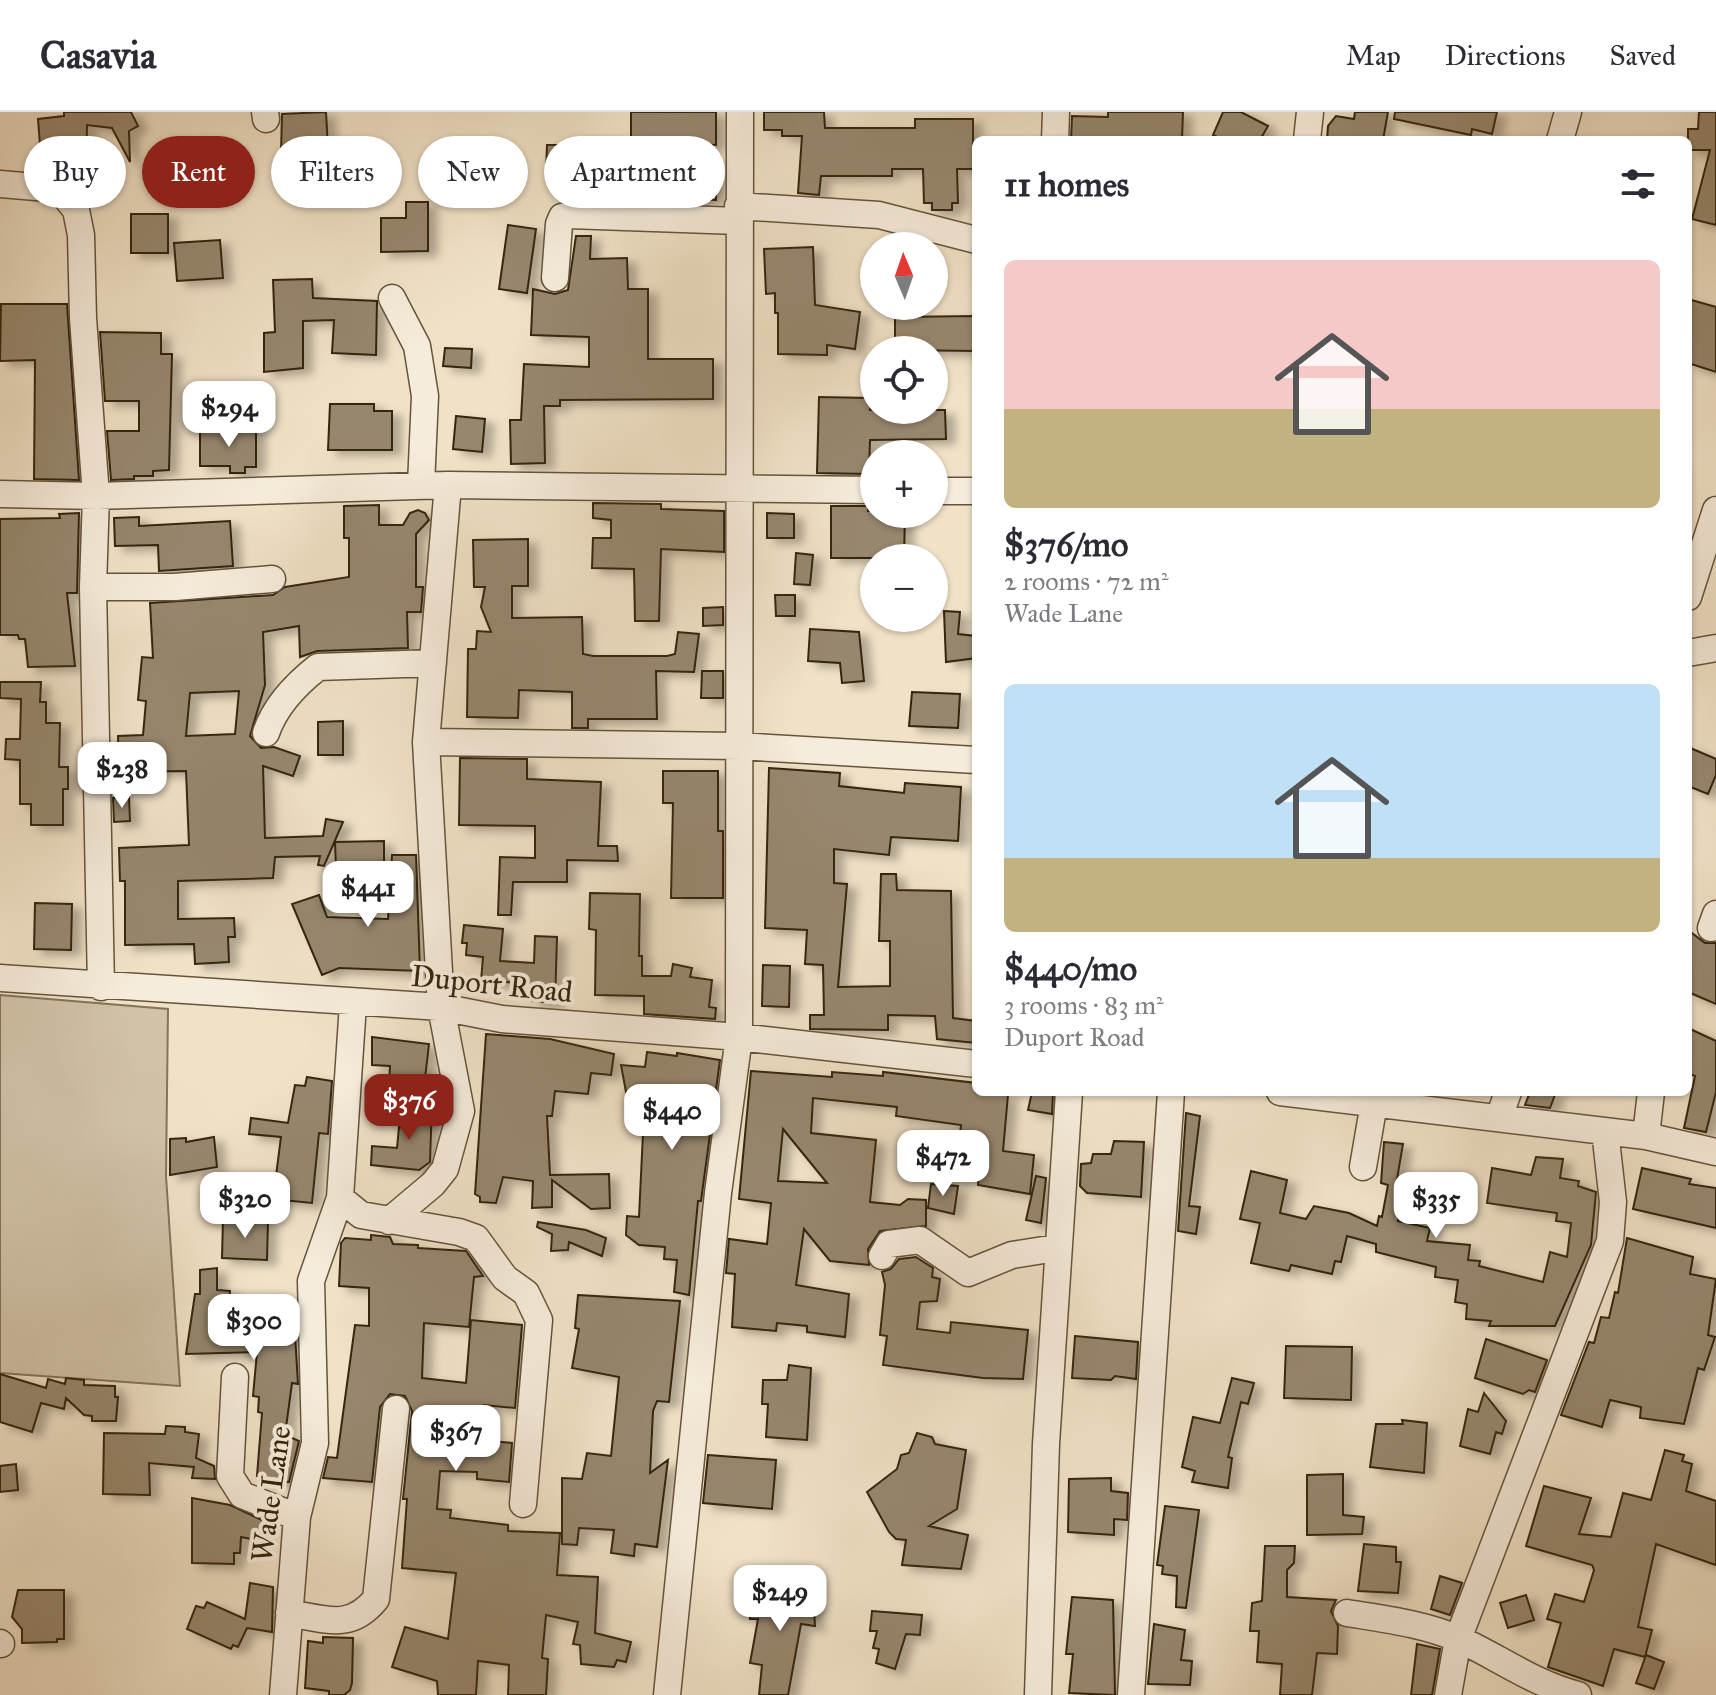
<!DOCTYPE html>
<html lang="en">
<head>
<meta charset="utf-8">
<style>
  :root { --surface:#fff; --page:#f7f7f7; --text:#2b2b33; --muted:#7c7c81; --line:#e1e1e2; --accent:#8f2418 }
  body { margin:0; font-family:"IM FELL Great Primer",serif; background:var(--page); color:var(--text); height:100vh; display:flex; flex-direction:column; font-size:30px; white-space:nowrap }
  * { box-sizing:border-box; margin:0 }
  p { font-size:26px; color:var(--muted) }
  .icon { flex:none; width:44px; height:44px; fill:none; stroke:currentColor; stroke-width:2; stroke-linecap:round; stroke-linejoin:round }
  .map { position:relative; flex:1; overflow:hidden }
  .details { position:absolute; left:972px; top:24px; width:720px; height:960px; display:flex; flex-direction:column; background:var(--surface); border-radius:12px; box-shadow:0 2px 6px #0004 }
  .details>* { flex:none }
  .guide { position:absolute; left:24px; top:24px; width:760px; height:72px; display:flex; gap:16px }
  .needle { width:52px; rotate:358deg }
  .buttons { position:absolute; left:860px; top:120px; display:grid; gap:16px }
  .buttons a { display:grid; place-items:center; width:88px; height:88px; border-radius:50%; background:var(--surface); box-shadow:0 2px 6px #0004; font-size:40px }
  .price { position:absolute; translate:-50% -68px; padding:0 18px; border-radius:16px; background:#fff; color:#222; font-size:26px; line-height:52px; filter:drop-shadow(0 2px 4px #0008) }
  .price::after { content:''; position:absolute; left:50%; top:48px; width:24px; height:18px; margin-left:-12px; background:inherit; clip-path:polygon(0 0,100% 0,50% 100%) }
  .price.selected { background:var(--accent); color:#fff }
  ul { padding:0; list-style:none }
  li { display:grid; align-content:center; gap:16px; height:424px; padding:0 32px }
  li span { display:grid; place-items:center; height:248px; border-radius:12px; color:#555 }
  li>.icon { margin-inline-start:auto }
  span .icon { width:144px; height:144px; fill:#fffc; stroke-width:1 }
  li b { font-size:34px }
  h2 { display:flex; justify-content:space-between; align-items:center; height:96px; padding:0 32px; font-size:34px }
  .pill { padding:0 28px; border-radius:36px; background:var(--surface); box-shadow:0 2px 6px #0004; font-size:28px; line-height:72px }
  .pill.selected { background:var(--accent); color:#fff }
  header { display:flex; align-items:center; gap:48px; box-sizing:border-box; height:112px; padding:0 40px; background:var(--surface); border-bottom:2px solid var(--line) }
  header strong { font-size:38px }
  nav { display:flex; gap:44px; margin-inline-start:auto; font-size:28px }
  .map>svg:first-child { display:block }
  .green { fill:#d1c2a8; stroke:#83745b; stroke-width:2 }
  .building { fill:#97876e; stroke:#35250e; stroke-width:2; fill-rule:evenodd; filter:url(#shadow) }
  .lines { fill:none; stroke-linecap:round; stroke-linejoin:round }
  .minor-casing { stroke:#64543c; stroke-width:29 }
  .minor { stroke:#f6ecdb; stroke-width:26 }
  .labels { text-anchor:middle; stroke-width:8; stroke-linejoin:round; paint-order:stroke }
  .street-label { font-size:30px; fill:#35250e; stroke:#f6ecdb }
</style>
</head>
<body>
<header>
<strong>Casavia</strong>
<nav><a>Map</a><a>Directions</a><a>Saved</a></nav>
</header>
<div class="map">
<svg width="1716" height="1583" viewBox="0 0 1716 1583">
  <defs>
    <filter id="shadow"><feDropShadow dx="9" dy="5" stdDeviation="4" flood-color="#0004"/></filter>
  </defs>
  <rect width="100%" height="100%" fill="#f1e2c7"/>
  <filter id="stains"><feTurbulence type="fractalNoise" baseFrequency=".0025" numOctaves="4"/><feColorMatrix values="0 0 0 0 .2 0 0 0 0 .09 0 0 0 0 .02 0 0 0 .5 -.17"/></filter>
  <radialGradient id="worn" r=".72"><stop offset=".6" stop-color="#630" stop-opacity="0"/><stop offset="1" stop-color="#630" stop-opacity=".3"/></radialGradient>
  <!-- green -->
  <path class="green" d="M0,883L168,897L166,1064L180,1274L0,1261Z"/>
  <!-- building -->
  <path class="building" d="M64,0H131L138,14L129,19L130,50L112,16L87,13L86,71H74L63,62V32L40,33L38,7L64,4Z
    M326,0L328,37L281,40L282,2Z
    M631,0H716V33L631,29Z
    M764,0H824L825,16H915V7H973V57H957L958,91H952V98H932V91H924L923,57H892V64H821L819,83L798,81L802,24H782V18H764Z
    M1108,0H1183L1182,28H1071L1072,4L1108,5Z
    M1223,0H1241L1268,14L1260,28H1223L1213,23Z
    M1355,0H1388L1383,28H1327L1328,14L1336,4L1354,7Z
    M1395,0H1497L1492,22L1472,17L1471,23L1394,7Z
    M1699,0H1716V113L1692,107L1710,38H1688V17H1698Z
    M547,33H575L574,62H546Z
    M227,38L228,64L172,68L159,78L152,69L150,43Z
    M681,59H716V88L681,87Z
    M406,90H428V139L381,140V106H406Z
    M131,102H168V141H131Z
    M508,113L536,117L527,181L499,177Z
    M576,124H591L590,147L627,146L628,177H648V247H713V287L560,288V294H544L545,351L511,352L510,308H521L524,252L589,255V225L531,223L533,177L555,182L568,178Z
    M220,128L223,166L177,169L174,131Z
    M813,135L815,193L860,200L855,237L827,233V243L778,242V201H775V181L766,182L764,137Z
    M312,167L313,186L377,189L376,243L332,241L334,208L303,209V256L264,260V221L275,220L273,168Z
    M1688,187L1716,195V260L1688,251Z
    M1,192H67L79,368L34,367L35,248L0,249Z
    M976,204V239L895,238V205Z
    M100,220L161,221V242H172L169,358L153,359V364H134V367L111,368L107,319H139V289H105Z
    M445,236L472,237L471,256L443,254Z
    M819,285L871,286L870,298H945L946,327L870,328L869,362L817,361Z
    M330,292H374V299H392V338H328Z
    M456,304L485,307L482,340L453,337Z
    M200,317H256V355H245V361H230V354H200Z
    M593,391L661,392V397L724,399V440L661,437L659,509H635L634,457L592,456L593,426H611V408L593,406Z
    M379,393V413H403L410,401L418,398L425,401L429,408L416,422V475H423L421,500H407L408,536L317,539L300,545L299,514L263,520L265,573L250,624L261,636L274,635L300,644L293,664L263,654L265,726L323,724L326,707L343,710L324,754L318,753L320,744L275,745L273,766L178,769V807L234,806L235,825H228L229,850L195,852L194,832L125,833V769H120L119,736L189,733L186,659L119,660L118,624L143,623L146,589L138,588L142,545L153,546L150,491L273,483L285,475L349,465V426H344V394ZM239,579L235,622L186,624L190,581Z
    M831,394H868V399H874V402H905L904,446H831Z
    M79,401L77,481H67L75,554L28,555L25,527H19L18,523H0V407L60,406L59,402Z
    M767,401L794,402V426H767Z
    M139,405V414L230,409L233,454L159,459L158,433L115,434L114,406Z
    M528,427V474H512V506L582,505L583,542L593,544H667L675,542L678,520L699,522L694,560L656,559L657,607H588V616H572V580L519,578L518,606L467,605L468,537H476L477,519L491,520L481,495L485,475H474L473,428Z
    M796,441L813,443L810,473L794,472Z
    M775,483H795V504H776Z
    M723,495V513L703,514V496Z
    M944,499L960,500L958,522L976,524V546L946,550Z
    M810,517L859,520L864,569L842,571L840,551L808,549Z
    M702,559H723V586H701Z
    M0,570H41L40,590H46V611H60L59,655H68V677H63V713H31V692H20V648L5,647L6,627H20L21,587L0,586Z
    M912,580L960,582L958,616L909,614Z
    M343,609V643H318V610Z
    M1688,635L1716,647V663L1708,682L1688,674Z
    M460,646L527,647V667L601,670L598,734H617L618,749L567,748V770H513L511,803H498L500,745L535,746V714L459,713Z
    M769,656L840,661L839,674L904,681L905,671L961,675L958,729L891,725L889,743L834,737V771L847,772L838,875L890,874V829H879L881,762H896L897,778L951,779L953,906L976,909V931L937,927L935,904L888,903V918L810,917V903H824L823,853L805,852L807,818L765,816Z
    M663,659H718V719H723V786H671L673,691H663Z
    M129,685L130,709L114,710L113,686Z
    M384,729V756L336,757L335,730Z
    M392,743H416L420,859L339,856L322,863L292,792L319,783L327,805L388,807Z
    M590,781L640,782L639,844H642V864H671L673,852L692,856L690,865L712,868L709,895L716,896L715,907L644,902V884L595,883L596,818L589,817Z
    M35,791L72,792L71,838L34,837Z
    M464,813L503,817L500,849L534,851L535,824L557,825L555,891L532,889L533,878H522V871L481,869L483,845L466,843L467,831H462Z
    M1688,818L1705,831H1716V892L1688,880Z
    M763,853L790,854L789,895L762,894Z
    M1688,916L1716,929V980L1706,1020L1684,1016L1695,964L1688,961Z
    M486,922L550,927L614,942L611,963L591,961L588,982L555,979L552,1004H547L550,1063L609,1062L610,1096L591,1097L552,1068V1095L532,1096L533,1069L503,1065L496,1091L480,1090V1085L475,1082Z
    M372,925L429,932L424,975L389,972L390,954L372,953Z
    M647,940L677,944V941L720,948L701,1089H698L689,1183L674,1180L677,1148L664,1147L665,1135L639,1133L626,1123L627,1104L639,1105L644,1000L629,996L621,953L645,955Z
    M751,959L832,965V960L883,964V960L976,971V980L1008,983L1003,1039L1034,1043L1030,1082L978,1073L981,1034L959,1030L961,1013L896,1004L897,995L813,986L811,1021L876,1028L870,1090L900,1093L908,1087L926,1088V1114L880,1119L868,1137L869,1153L830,1149L804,1117L796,1173L849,1182L845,1225L807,1220V1214L777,1211L776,1219L732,1215L735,1162L726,1161L729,1127L767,1132L771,1091L739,1087ZM783,1017L827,1071L778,1069Z
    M307,965L332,969L328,1022L319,1021L312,1091L273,1087L281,1025L249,1022L251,1006L288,1011L295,973L305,974Z
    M1032,980H1053L1052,1002L1028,998Z
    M1530,980H1556L1550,996L1525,993Z
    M410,989L432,991L430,1050L419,1058L371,1053L372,1034L397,1036L399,1015L408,1016Z
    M1186,1001L1200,1004L1189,1094L1200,1095L1196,1122L1178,1119Z
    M214,1025L217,1055L170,1063V1027L186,1026V1030Z
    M1114,1029L1144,1030L1141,1085L1087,1081L1080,1074L1081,1052L1091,1051L1093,1042H1111Z
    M1384,1030L1403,1032L1397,1067L1405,1069L1398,1109L1430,1116L1427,1129L1470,1133L1468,1148L1480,1149L1479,1154L1543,1170L1550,1140L1567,1145L1571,1111L1556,1109L1557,1101L1487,1091L1492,1056L1531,1063L1536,1045L1563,1047L1560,1066L1579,1069L1578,1074L1596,1080L1591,1133L1555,1214H1489L1491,1209L1466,1207L1467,1192L1455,1190L1458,1168L1435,1165L1436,1155L1376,1140V1132L1347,1124L1341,1150L1335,1149L1332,1162L1291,1153L1289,1159L1251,1151L1260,1111L1240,1107L1251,1059L1287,1068L1280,1101L1306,1107L1314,1094L1349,1101L1377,1114L1379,1104L1382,1105L1388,1073L1381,1071Z
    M1642,1056L1691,1067L1689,1072L1716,1076V1116L1633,1097Z
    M1036,1064L1046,1066L1041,1111L1026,1108Z
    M931,1072L958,1074L954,1102L928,1096Z
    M223,1107L268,1109L267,1148L222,1146Z
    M538,1110L586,1118L606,1126L602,1144L569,1130L568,1138L551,1139L552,1122L537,1115Z
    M371,1123L390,1125L393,1132L418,1133V1136L466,1139L483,1164L474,1165L469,1215L424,1211L422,1266L466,1271L471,1208L522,1213L515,1296L484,1293L480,1328L512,1331L509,1370L477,1367V1360L440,1359L437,1397L451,1398L450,1406L508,1413V1419L560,1421L557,1463L598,1465L595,1521L631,1530L626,1550L617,1548L614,1555L581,1552L580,1533L573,1532L578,1510L546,1503L542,1546L548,1547L546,1583H508L509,1553L478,1549L476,1583H438L437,1569L392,1555L405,1515L448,1527L456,1461L402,1456L407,1387H403L412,1299L405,1284L390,1282L380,1295L372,1370L323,1366L328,1345L337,1346L355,1213L369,1214V1176L339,1174L341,1131L345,1126L371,1128Z
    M1627,1126L1693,1145L1690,1162L1716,1167L1708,1223L1715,1225L1704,1258L1698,1256L1684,1312L1640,1306L1641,1295L1610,1288L1602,1315L1561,1303L1589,1230L1594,1231L1601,1205L1609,1206L1615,1180L1618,1181Z
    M916,1145L933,1156L932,1165L940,1167L937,1189L920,1190L917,1217L950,1221L951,1210L1028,1218L1023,1267L983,1266L883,1253L887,1224L880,1223L885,1173L882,1160L891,1157L899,1147Z
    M217,1156V1178L230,1179L229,1195L266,1188L293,1190L298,1272L292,1271L285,1323L299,1329L289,1370L264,1369L263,1364H257L262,1301L258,1300L259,1285L253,1284L257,1240L186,1242L195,1182H200V1158Z
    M578,1183L680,1189L669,1290L657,1289L653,1299L650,1361L668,1348L657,1435L635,1432L634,1444L611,1441L614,1418L579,1416L577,1433L562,1432V1366L582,1367L587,1341L611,1344L619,1265L572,1256L579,1217L575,1216Z
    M1075,1224L1138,1230L1136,1267L1115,1264L1111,1268L1072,1266Z
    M1486,1227L1547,1248L1535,1280L1529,1278L1523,1282L1475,1266Z
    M1286,1234L1352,1235L1351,1288L1284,1286Z
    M789,1253L811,1256L807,1328L766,1325L768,1292H762L763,1268H787Z
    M0,1262L46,1276L48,1267L65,1272L66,1266L84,1268V1273L115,1274V1285H118L116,1309H92V1304L84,1303L66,1286L64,1297L41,1291L32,1320L0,1310Z
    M1232,1266L1254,1271L1248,1292L1241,1290L1228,1345L1232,1346L1228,1376L1192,1370L1195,1359L1182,1355L1193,1305L1220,1311Z
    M1484,1281L1506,1309L1502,1322L1496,1320L1490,1342L1460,1334L1468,1297L1478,1300Z
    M1402,1308L1427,1311L1424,1361L1370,1355L1376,1312H1403Z
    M166,1314L185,1315V1320L199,1322L196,1346L214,1354L215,1367L192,1366L194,1355L149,1351L150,1383L103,1382L104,1321L165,1322Z
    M917,1321L932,1325L935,1332L966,1338L957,1397L929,1414L968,1423L961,1457L902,1453L906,1428L896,1427L889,1420L867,1380L897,1357L901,1343L909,1341Z
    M1665,1338L1684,1343L1682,1349L1692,1352L1686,1379L1716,1389V1453L1656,1432L1638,1515L1652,1518L1645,1545L1614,1537L1603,1574L1548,1555L1561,1511L1547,1507L1555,1482L1584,1490L1594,1458L1592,1453L1526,1434L1544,1374L1591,1386L1579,1422L1611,1425L1623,1381L1651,1388Z
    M708,1343L776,1348L772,1397L703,1391Z
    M16,1352L18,1378L0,1380V1354Z
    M1343,1362V1403L1364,1405L1362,1422L1307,1423V1363Z
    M1111,1366V1379L1128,1381L1127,1408L1114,1407V1423L1068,1420L1069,1367Z
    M192,1386L230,1393L264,1409L261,1429L241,1425L240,1441H234V1452L192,1451Z
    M1165,1394L1199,1398L1186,1496L1176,1495L1177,1464L1162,1462L1163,1454L1157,1453Z
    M1364,1432L1396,1435V1450H1401L1398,1481L1358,1479Z
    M1265,1434H1295L1294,1451L1287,1458V1485L1336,1488L1331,1499L1338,1514L1337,1542L1317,1541L1312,1583H1280L1282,1552L1257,1550L1259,1519H1250L1252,1491L1262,1489Z
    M795,1464L812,1465L815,1514L801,1512L788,1583H759L762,1553L750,1551L758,1507H750L749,1481L795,1479Z
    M1440,1464L1462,1471L1450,1503L1431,1497Z
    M250,1471L273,1475L272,1520L247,1516L238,1535L233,1533L231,1537L187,1517L196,1494L204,1496L207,1490L245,1507Z
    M18,1478H64V1527H57V1530L22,1531V1517L12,1505Z
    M1526,1483L1534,1508L1508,1516L1500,1491Z
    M1072,1485L1113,1488L1115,1583L1069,1581L1073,1542H1066Z
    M872,1499L922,1503L920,1523L906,1522L895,1557L876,1551L879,1537L873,1536L877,1519H870Z
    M1154,1512L1185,1518L1181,1548L1192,1549L1190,1573L1148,1572Z
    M323,1525L353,1526L352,1571L350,1578L344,1583H329V1579L305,1576L308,1529L323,1531Z
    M1417,1532L1440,1537L1432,1583H1411Z
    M1646,1543L1664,1550L1654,1577L1636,1571Z"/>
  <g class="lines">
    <!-- minor casing -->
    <g class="minor-casing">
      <path id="minor" d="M265,0L266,7
        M1055,28L1056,0
        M1307,28L1310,0
        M1560,28L1568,0
        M0,72L59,77L76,98L81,123L83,206L96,384L93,475L101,875
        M738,94L879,103L976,128
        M555,166L559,112L562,105L569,103L738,109
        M392,186L417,234L425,284L421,373
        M934,379H976
        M0,382L96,384L448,373
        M93,475H175L272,467
        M1688,485L1716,398
        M1688,541L1716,536
        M266,621C275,594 295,573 318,555L433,551
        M426,630L738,634L976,648
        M1711,816L1716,802
        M0,866L441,895L502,907L739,925L976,952
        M1280,980L1646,1024L1716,1040
        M1499,1006L1508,980
        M1646,1024L1651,980
        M1363,1055L1374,991
        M340,1086L361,1103L459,1120L476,1126L505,1166L526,1181L539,1208L523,1392
        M389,1109L433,1072L445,1057L461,999L441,895L426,630L448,373L874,378
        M882,1144L889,1132L920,1128L968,1161L1012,1143L1056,1136
        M235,1265L230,1364L242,1383L297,1405
        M289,1501C326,1507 350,1519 376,1487L396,1297
        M1347,1501C1384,1507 1426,1512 1461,1528C1501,1547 1535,1572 1578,1583
        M0,1531L1,1532
        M283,1583L297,1405L315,1331L311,1169L340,1086L353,892
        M667,1583L718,1081L739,925L740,0
        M1038,1583L1046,1332L1069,980
        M1131,1583L1171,980
        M1448,1583L1458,1527L1610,1129L1613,1090L1605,1019"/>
    </g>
    <!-- minor -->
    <use href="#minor" class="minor"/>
  </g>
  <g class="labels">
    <!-- street labels -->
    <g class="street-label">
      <text transform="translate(492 872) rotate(6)" y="10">Duport Road</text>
      <text transform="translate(271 1382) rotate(-82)" y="10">Wade Lane</text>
    </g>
  </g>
  <rect width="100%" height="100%" filter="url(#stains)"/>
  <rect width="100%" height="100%" fill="url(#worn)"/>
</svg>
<div class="buttons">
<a><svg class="needle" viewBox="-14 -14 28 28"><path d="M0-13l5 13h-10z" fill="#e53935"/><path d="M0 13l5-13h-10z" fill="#7c7c81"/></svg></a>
<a><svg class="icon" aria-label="locate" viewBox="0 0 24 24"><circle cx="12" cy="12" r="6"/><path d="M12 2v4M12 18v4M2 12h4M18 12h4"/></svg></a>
<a>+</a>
<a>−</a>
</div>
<b class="price" style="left:229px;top:337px">$294</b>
<b class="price" style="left:122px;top:698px">$238</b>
<b class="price" style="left:368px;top:817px">$441</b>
<b class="price selected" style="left:409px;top:1030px">$376</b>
<b class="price" style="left:672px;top:1040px">$440</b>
<b class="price" style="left:943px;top:1086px">$472</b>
<b class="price" style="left:245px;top:1128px">$320</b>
<b class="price" style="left:1436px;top:1128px">$335</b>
<b class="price" style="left:254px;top:1250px">$300</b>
<b class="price" style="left:456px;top:1361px">$367</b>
<b class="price" style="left:780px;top:1521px">$249</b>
<div class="guide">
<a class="pill">Buy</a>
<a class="pill selected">Rent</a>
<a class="pill">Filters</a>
<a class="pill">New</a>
<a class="pill">Apartment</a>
</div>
<section class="details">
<h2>11 homes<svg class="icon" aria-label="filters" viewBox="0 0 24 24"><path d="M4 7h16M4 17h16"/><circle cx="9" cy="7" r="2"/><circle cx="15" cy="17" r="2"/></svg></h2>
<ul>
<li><span style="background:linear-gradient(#f6c9c9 60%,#c2b280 0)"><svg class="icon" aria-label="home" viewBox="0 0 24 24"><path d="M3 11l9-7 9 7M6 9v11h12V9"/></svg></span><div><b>$376/mo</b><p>2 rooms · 72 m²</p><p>Wade Lane</p></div></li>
<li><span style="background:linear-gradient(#bfe0f5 70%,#c2b280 0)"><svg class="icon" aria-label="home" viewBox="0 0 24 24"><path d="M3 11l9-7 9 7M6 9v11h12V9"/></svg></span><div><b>$440/mo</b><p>3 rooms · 83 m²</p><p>Duport Road</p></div></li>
</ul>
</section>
</div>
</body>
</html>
